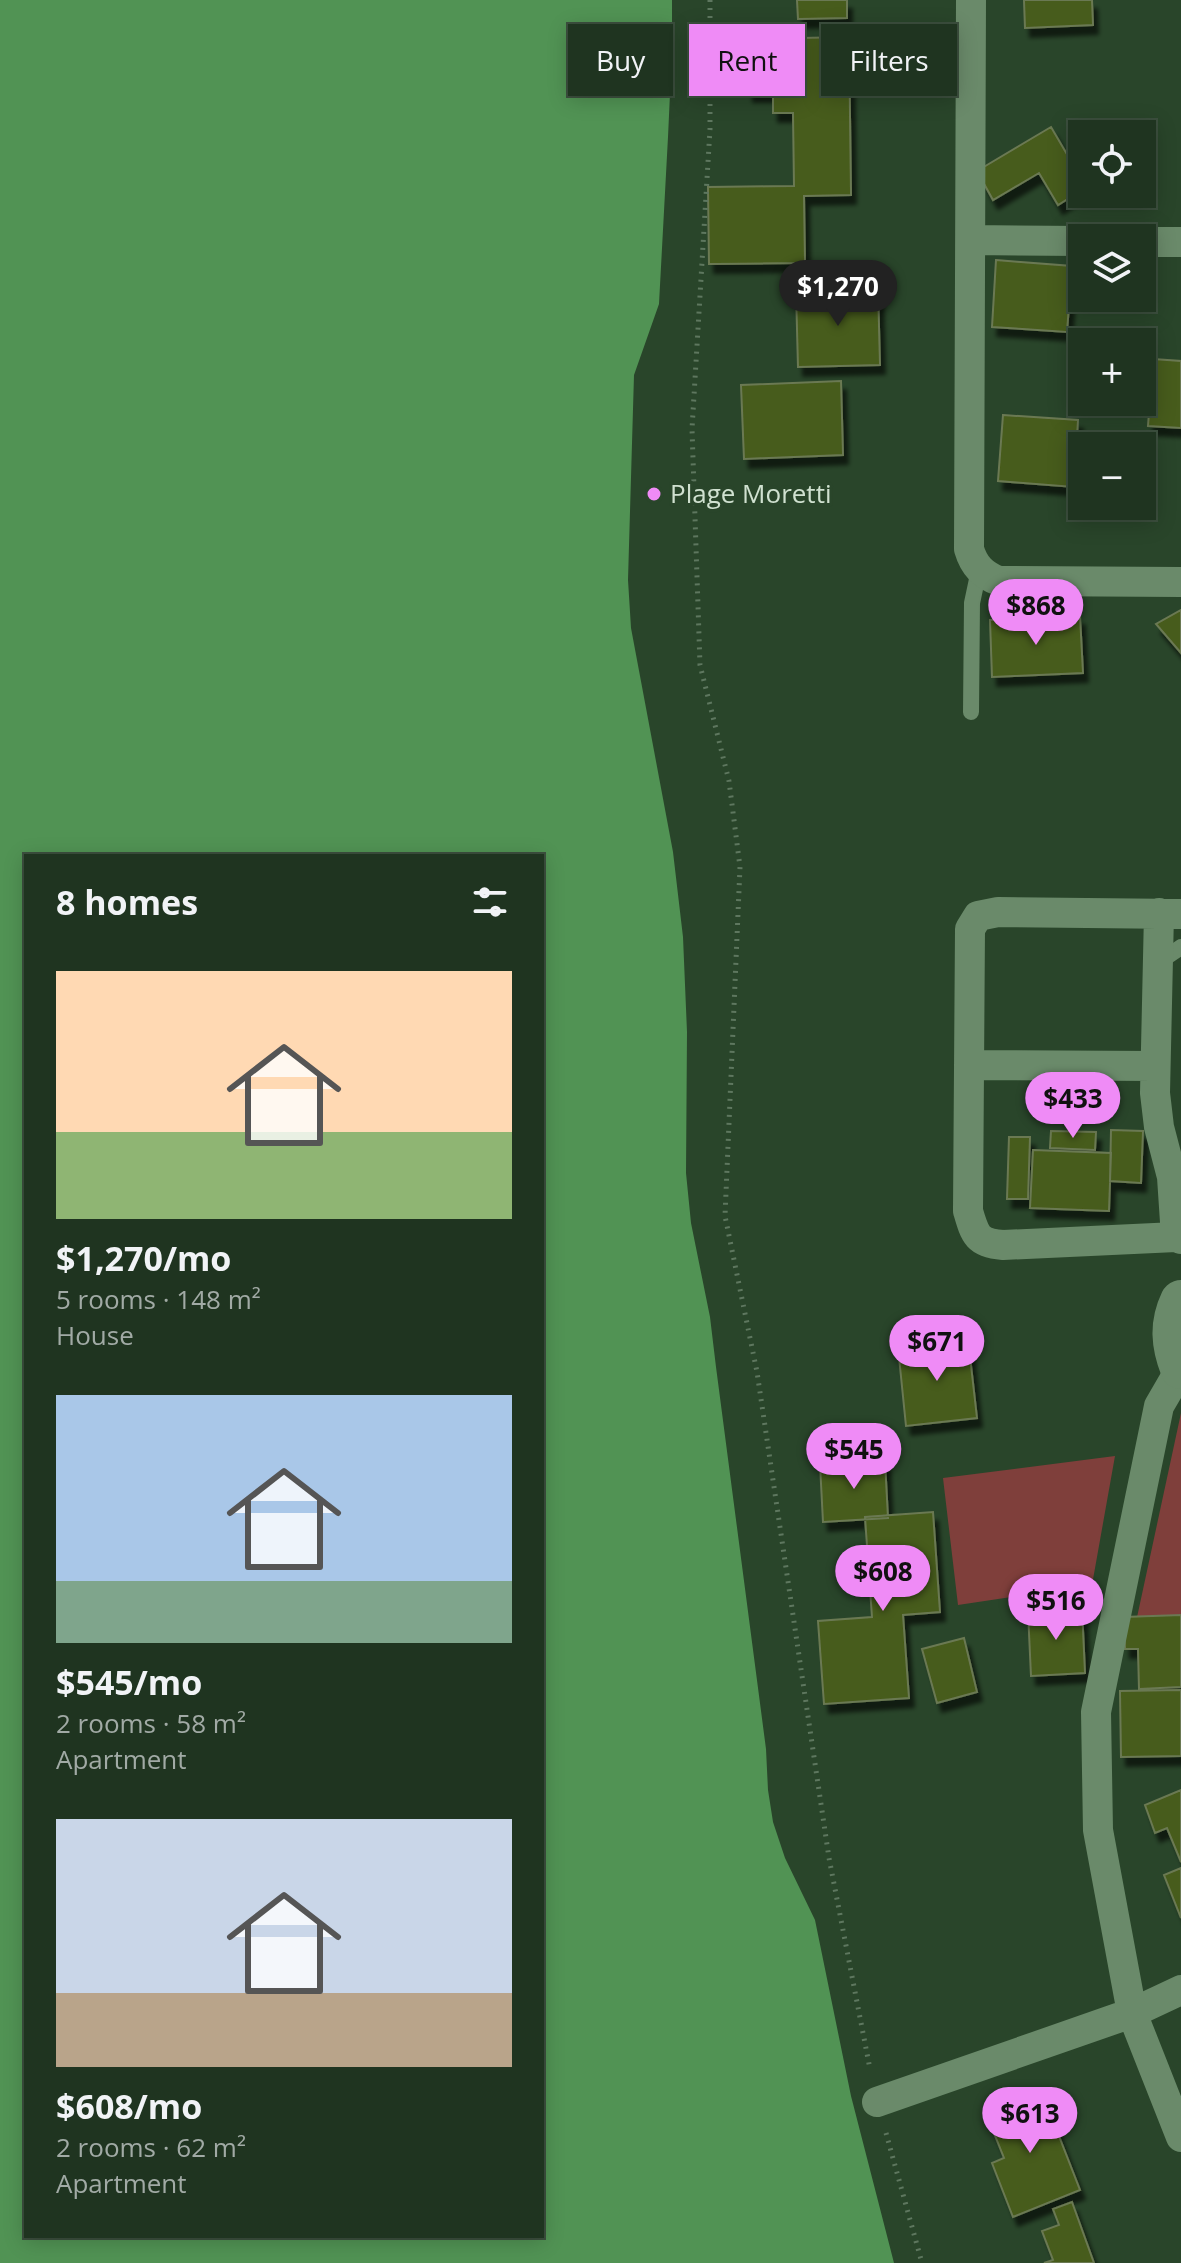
<!DOCTYPE html>
<html lang="en">
<head>
<meta charset="utf-8">
<style>
  :root { --surface:#1f3420; --page:#273c29; --text:#f1f3f6; --muted:#a1aaa5; --line:#3c4f3e; --accent:#ef8bf6 }
  body { margin:0; font-family:"Open Sans",sans-serif; background:var(--page); color:var(--text); height:100vh; display:flex; flex-direction:column; font-size:30px; white-space:nowrap }
  * { box-sizing:border-box; margin:0 }
  p { font-size:26px; color:var(--muted) }
  .icon { flex:none; width:44px; height:44px; fill:none; stroke:currentColor; stroke-width:2; stroke-linecap:round; stroke-linejoin:round }
  .map { position:relative; flex:1; overflow:hidden }
  .details { position:absolute; left:24px; top:854px; width:520px; height:1384px; display:flex; flex-direction:column; background:var(--surface); border-radius:0px; box-shadow:0 4px 20px #0003,0 0 0 2px var(--line) }
  .details>* { flex:none }
  .banner { position:absolute; left:568px; top:24px; width:492px; height:72px; display:flex; gap:16px }
  .fabs { position:absolute; left:1068px; top:120px; display:grid; gap:16px }
  .fabs a { display:grid; place-items:center; width:88px; height:88px; border-radius:0px; background:var(--surface); box-shadow:0 4px 20px #0003,0 0 0 2px var(--line); font-size:40px }
  .price { position:absolute; translate:-50% -68px; padding:0 18px; border-radius:28px; background:var(--accent); color:#111; font-size:26px; line-height:52px; filter:drop-shadow(0 2px 4px #0008) }
  .price::after { content:''; position:absolute; left:50%; top:48px; width:24px; height:18px; margin-left:-12px; background:inherit; clip-path:polygon(0 0,100% 0,50% 100%) }
  .price.active { background:#222; color:#fff }
  ul { padding:0; list-style:none }
  li { display:grid; align-content:center; gap:16px; height:424px; padding:0 32px }
  li span { display:grid; place-items:center; height:248px; border-radius:0px; color:#555 }
  li>.icon { margin-inline-start:auto }
  span .icon { width:144px; height:144px; fill:#fffc; stroke-width:1 }
  li b { font-size:34px }
  h2 { display:flex; justify-content:space-between; align-items:center; height:96px; padding:0 32px; font-size:34px }
  .tag { padding:0 28px; border-radius:0px; background:var(--surface); box-shadow:0 4px 20px #0003,0 0 0 2px var(--line); font-size:28px; line-height:72px }
  .tag.active { background:var(--accent); color:#111 }
  .map>svg:first-child { display:block }
  .green { fill:#7f3f3b }
  .water { fill:#519354; fill-rule:evenodd }
  .building { fill:#475b1a; stroke:#6b7953; stroke-width:2; filter:url(#shadow) }
  .lines { fill:none; stroke-linecap:round; stroke-linejoin:round }
  .path { stroke:#5e775f; stroke-width:5; stroke-dasharray:2 6; stroke-linecap:butt }
  .lane { stroke:#6a8a6a; stroke-width:16 }
  .street { stroke:#6a8a6a; stroke-width:30 }
  .secondary { stroke:#6a8a6a; stroke-width:42 }
  .poi-dot { fill:#ef8bf6; stroke:#29452a; stroke-width:3 }
  .labels { text-anchor:middle; stroke-width:7; stroke-linejoin:round; paint-order:stroke }
  .poi-label { font-size:26px; fill:#d0e1d0; stroke:#29452a; text-anchor:start }
</style>
</head>
<body>
<div class="map">
<svg width="1181" height="2263" viewBox="0 0 1181 2263">
  <defs>
    <filter id="shadow"><feDropShadow dx="5" dy="9" stdDeviation="2" flood-color="#0009"/></filter>
  </defs>
  <rect width="100%" height="100%" fill="#29452a"/>
  <!-- green -->
  <path class="green" d="M1181,1413V1619L1136,1622Z
    M1115,1456L1092,1585L958,1605L943,1478Z"/>
  <!-- water -->
  <path class="water" d="M0,0H672V50L668,137L659,304L634,375L628,580L631,628L673,852L683,937L687,1032L686,1173L691,1223L710,1317L716,1367L766,1749L768,1790L773,1822L785,1858L815,1920L851,2096L894,2263H0ZM26,856H542V2236H26Z"/>
  <!-- building -->
  <path class="building" d="M797,0H847V18L798,19Z
    M1024,0H1092L1093,25L1025,28Z
    M849,37L851,195L804,196L805,263L709,264L708,187L794,186L793,113H773V93H748V39Z
    M1051,127L1082,180V190L1058,205L1039,173L993,200L977,171Z
    M996,260L1072,266L1067,332L992,327Z
    M878,288L880,365L798,367L796,290Z
    M1153,359L1181,361V428L1148,426Z
    M841,381L843,455L744,459L741,385Z
    M1003,415L1078,420L1074,487L998,481Z
    M1181,610V653L1156,624Z
    M1080,616L1083,673L992,677L990,620Z
    M1111,1130L1143,1131L1141,1183L1110,1181Z
    M1051,1131L1096,1132L1095,1150L1050,1148Z
    M1009,1137H1030L1028,1199H1007Z
    M1033,1150L1111,1153L1109,1211L1030,1208Z
    M968,1339L977,1418L906,1426L898,1347Z
    M885,1461L888,1518L823,1522L820,1464Z
    M933,1512L940,1612L903,1615L909,1698L824,1704L818,1621L872,1617L865,1517Z
    M1082,1608L1085,1673L1031,1676L1028,1611Z
    M1181,1615V1687L1139,1689L1138,1649H1125L1124,1617Z
    M964,1638L977,1692L937,1703L922,1649Z
    M1181,1690V1756L1121,1757L1120,1691Z
    M1181,1790V1862L1167,1828L1155,1833L1145,1805Z
    M1181,1868V1918L1164,1875Z
    M1041,2090L1080,2190L1013,2217L992,2163L1004,2158L986,2113Z
    M1072,2202L1094,2263H1044L1053,2260L1042,2231L1059,2225L1053,2209Z"/>
  <g class="lines">
    <!-- path -->
    <path class="path" d="M710,0V129L692,429L700,665L729,781L740,867L725,1216L757,1372L829,1858L870,2069
      M886,2133L922,2263"/>
    <!-- lane -->
    <path class="lane" d="M971,712L972,603L979,570
      M1159,962L1181,947"/>
    <!-- street -->
    <path class="street" d="M971,0L969,549C974,566 983,575 999,581L1181,582
      M971,240L1082,241
      M1142,242H1181
      M1159,913L1155,1093L1159,1127L1172,1177L1176,1237
      M1181,914L998,912L978,916L970,929L968,1211C975,1235 977,1243 1003,1245L1176,1237L1181,1239
      M969,1065L1154,1066
      M1181,1368L1159,1406L1096,1712L1098,1830L1132,2013L1181,2137
      M877,2102L1132,2013L1181,1990"/>
    <!-- secondary -->
    <path class="secondary" d="M1181,1301C1170,1324 1172,1345 1181,1368"/>
  </g>
  <!-- markers -->
  <circle class="poi-dot" cx="654" cy="494" r="8"/>
  <g class="labels">
    <!-- poi labels -->
    <g class="poi-label">
      <text x="670" y="503">Plage Moretti</text>
    </g>
  </g>
</svg>
<div class="fabs">
<a><svg class="icon" aria-label="locate" viewBox="0 0 24 24"><circle cx="12" cy="12" r="6"/><path d="M12 2v4M12 18v4M2 12h4M18 12h4"/></svg></a>
<a><svg class="icon" aria-label="layers" viewBox="0 0 24 24"><path d="M12 4l9 5-9 5-9-5zM3 14l9 5 9-5"/></svg></a>
<a>+</a>
<a>−</a>
</div>
<b class="price active" style="left:838px;top:328px">$1,270</b>
<b class="price" style="left:1036px;top:647px">$868</b>
<b class="price" style="left:1073px;top:1140px">$433</b>
<b class="price" style="left:937px;top:1383px">$671</b>
<b class="price" style="left:854px;top:1491px">$545</b>
<b class="price" style="left:883px;top:1613px">$608</b>
<b class="price" style="left:1056px;top:1642px">$516</b>
<b class="price" style="left:1030px;top:2155px">$613</b>
<div class="banner">
<a class="tag">Buy</a>
<a class="tag active">Rent</a>
<a class="tag">Filters</a>
</div>
<section class="details">
<h2>8 homes<svg class="icon" aria-label="filters" viewBox="0 0 24 24"><path d="M4 7h16M4 17h16"/><circle cx="9" cy="7" r="2"/><circle cx="15" cy="17" r="2"/></svg></h2>
<ul>
<li><span style="background:linear-gradient(#ffd9b3 65%,#8fb573 0)"><svg class="icon" aria-label="home" viewBox="0 0 24 24"><path d="M3 11l9-7 9 7M6 9v11h12V9"/></svg></span><div><b>$1,270/mo</b><p>5 rooms · 148 m²</p><p>House</p></div></li>
<li><span style="background:linear-gradient(#a9c7e8 75%,#7fa58c 0)"><svg class="icon" aria-label="home" viewBox="0 0 24 24"><path d="M3 11l9-7 9 7M6 9v11h12V9"/></svg></span><div><b>$545/mo</b><p>2 rooms · 58 m²</p><p>Apartment</p></div></li>
<li><span style="background:linear-gradient(#c9d6e8 70%,#b9a48a 0)"><svg class="icon" aria-label="home" viewBox="0 0 24 24"><path d="M3 11l9-7 9 7M6 9v11h12V9"/></svg></span><div><b>$608/mo</b><p>2 rooms · 62 m²</p><p>Apartment</p></div></li>
</ul>
</section>
</div>
</body>
</html>
